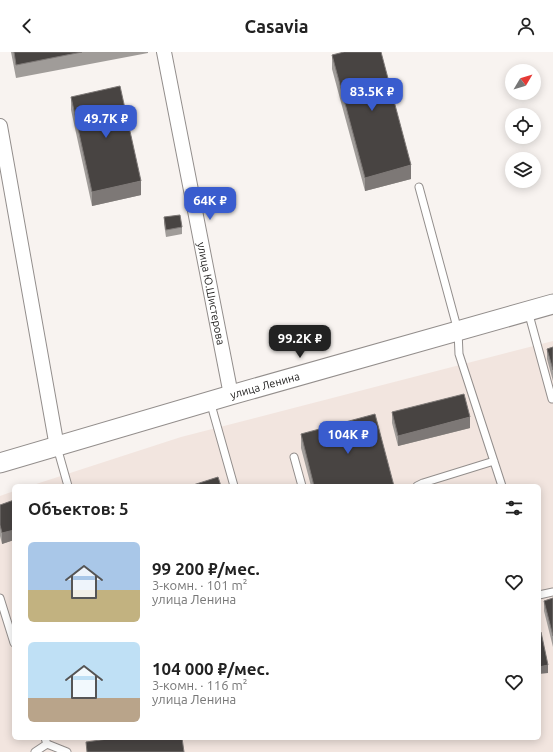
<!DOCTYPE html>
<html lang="ru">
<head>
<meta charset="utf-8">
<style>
  :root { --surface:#fff; --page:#f6f6f6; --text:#222; --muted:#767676; --accent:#395cce }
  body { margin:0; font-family:Ubuntu,sans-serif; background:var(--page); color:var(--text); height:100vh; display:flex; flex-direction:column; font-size:15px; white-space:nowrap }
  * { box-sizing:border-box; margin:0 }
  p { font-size:13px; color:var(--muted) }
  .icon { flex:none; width:22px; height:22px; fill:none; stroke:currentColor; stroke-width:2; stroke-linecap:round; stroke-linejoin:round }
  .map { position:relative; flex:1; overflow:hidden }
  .side { position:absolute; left:12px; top:432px; width:529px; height:256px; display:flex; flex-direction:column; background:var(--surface); border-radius:6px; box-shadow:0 2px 10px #0003 }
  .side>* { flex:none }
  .needle { width:26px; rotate:52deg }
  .fabs { position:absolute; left:505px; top:12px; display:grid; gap:8px }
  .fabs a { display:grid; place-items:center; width:36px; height:36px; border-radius:50%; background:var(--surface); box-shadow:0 2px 10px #0003; font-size:20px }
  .price { position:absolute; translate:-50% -34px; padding:0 9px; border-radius:8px; background:var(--accent); color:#fff; font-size:13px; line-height:26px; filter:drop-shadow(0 1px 2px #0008) }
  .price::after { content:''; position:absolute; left:50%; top:24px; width:12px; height:9px; margin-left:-6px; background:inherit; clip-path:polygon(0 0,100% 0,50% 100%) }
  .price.selected { background:#222; color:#fff }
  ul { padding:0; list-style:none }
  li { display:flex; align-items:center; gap:12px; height:100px; padding:0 16px }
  li span { display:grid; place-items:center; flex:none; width:112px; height:80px; border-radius:6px; color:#555 }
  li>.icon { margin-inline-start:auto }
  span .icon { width:48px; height:48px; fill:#fffc; stroke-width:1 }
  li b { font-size:17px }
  h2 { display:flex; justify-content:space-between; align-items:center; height:48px; padding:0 16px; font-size:17px }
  header { display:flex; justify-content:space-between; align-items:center; height:52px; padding:0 16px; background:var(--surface); font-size:18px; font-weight:700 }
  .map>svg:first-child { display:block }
  .built { fill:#f2e5df }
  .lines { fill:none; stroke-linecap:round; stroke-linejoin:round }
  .service-casing { stroke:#938e8c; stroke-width:9 }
  .minor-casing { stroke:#938e8c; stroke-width:16 }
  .secondary-casing { stroke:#938e8c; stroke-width:21 }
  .service { stroke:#fff; stroke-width:7 }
  .minor { stroke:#fff; stroke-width:14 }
  .secondary { stroke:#fff; stroke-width:19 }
  .wall { fill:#a09c99 }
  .shaded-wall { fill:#7d7876 }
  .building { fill:#484442; stroke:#7d7876 }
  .labels { text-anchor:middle; stroke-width:4; stroke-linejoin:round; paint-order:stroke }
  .street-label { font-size:11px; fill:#1a1918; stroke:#fff }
</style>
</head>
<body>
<header><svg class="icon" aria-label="back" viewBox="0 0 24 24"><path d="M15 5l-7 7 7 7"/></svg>Casavia<svg class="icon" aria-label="person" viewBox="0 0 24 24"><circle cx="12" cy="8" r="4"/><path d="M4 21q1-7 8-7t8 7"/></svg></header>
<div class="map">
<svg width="553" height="700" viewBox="0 0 553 700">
  <rect width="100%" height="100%" fill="#f8f3f0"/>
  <!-- built -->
  <path class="built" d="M553,289V700H0V444L14,439V686H539V434H30L181,385Z"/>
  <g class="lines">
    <!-- service casing -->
    <g class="service-casing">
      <path id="service" d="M419,135L458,279L459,302L502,434
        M528,259L552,347
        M210,349L234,434
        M57,395L68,434
        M294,405L302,434
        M417,434L423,431L494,409
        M539,543L553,540
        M0,546L14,591
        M45,686L47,692L67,700
        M35,700L47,692"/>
    </g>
    <!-- minor casing -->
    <g class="minor-casing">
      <g id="minor">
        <path id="s1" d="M164,0L231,343"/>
        <path d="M0,74L57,395"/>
      </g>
    </g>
    <!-- secondary casing -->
    <g class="secondary-casing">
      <g id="secondary">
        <path id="s2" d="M0,411L231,343L553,252"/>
      </g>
    </g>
    <!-- service -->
    <use href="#service" class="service"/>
    <!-- minor -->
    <use href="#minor" class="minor"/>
    <!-- secondary -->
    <use href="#secondary" class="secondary"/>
  </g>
  <!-- wall -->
  <path class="wall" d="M11,0H148V1L16,26Z
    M332,3L411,127L365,139L332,17Z
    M71,45L141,143L92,154L71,58Z
    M164,165L182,175V182L166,185L164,172Z
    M553,295V329L547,307V297Z
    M392,360L470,376L398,394L392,371Z
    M301,382L394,434H311L301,396Z
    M14,448V488L2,492L0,484V453Z
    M553,546V595L544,559V549Z"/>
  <!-- shaded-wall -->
  <path class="shaded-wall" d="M411,113V127L365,139V126Z
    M141,129V143L92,154V140Z
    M470,365V376L398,394V384Z
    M14,478V488L2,492V481Z
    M548,613V621L539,622V615Z"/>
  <!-- building -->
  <path class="building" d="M14,0H82L16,13Z
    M344,0H381L411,113L365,126L332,3Z
    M120,34L141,129L92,140L71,45Z
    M180,163L182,175L166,178L164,165Z
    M553,295V318L547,297Z
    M464,342L470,365L398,384L392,360Z
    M375,362L394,434H314L301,382Z
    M218,425L221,434H190Z
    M14,448V478L2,481L0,473V453Z
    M553,546V584L544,549Z
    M539,580H541L548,613L539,615Z
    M115,686H182L184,700H87L86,690Z"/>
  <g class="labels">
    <!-- street labels -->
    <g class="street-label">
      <text dy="4" stroke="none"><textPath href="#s1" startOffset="246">улица Ю.Шистерова</textPath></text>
      <text dy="4" stroke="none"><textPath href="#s2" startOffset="276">улица Ленина</textPath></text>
    </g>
  </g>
</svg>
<div class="fabs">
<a><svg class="needle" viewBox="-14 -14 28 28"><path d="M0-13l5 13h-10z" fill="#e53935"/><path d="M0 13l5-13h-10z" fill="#767676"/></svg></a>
<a><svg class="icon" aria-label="locate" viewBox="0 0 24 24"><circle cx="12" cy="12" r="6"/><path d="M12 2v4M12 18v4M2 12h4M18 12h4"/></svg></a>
<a><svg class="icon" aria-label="layers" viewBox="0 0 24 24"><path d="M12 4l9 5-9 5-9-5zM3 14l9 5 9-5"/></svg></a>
</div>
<b class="price" style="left:372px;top:60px">83.5K ₽</b>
<b class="price" style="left:106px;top:87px">49.7K ₽</b>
<b class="price" style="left:210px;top:169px">64K ₽</b>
<b class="price selected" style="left:300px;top:307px">99.2K ₽</b>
<b class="price" style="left:348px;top:403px">104K ₽</b>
<section class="side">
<h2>Объектов: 5<svg class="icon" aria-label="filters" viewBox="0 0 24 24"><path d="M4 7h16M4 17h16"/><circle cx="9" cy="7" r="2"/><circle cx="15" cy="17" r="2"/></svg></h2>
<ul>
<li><span style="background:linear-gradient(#a9c7e8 60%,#c2b280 0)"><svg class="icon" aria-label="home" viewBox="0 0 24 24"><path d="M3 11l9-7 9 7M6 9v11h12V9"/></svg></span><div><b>99 200 ₽/мес.</b><p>3-комн. · 101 m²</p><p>улица Ленина</p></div><svg class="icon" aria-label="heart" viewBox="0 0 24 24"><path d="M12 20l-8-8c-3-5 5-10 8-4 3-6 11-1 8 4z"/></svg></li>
<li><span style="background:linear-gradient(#bfe0f5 70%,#b9a48a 0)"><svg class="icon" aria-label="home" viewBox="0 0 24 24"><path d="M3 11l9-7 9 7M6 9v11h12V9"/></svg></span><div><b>104 000 ₽/мес.</b><p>3-комн. · 116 m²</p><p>улица Ленина</p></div><svg class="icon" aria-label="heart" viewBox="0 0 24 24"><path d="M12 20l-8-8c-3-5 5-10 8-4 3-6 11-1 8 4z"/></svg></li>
</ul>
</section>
</div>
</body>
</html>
